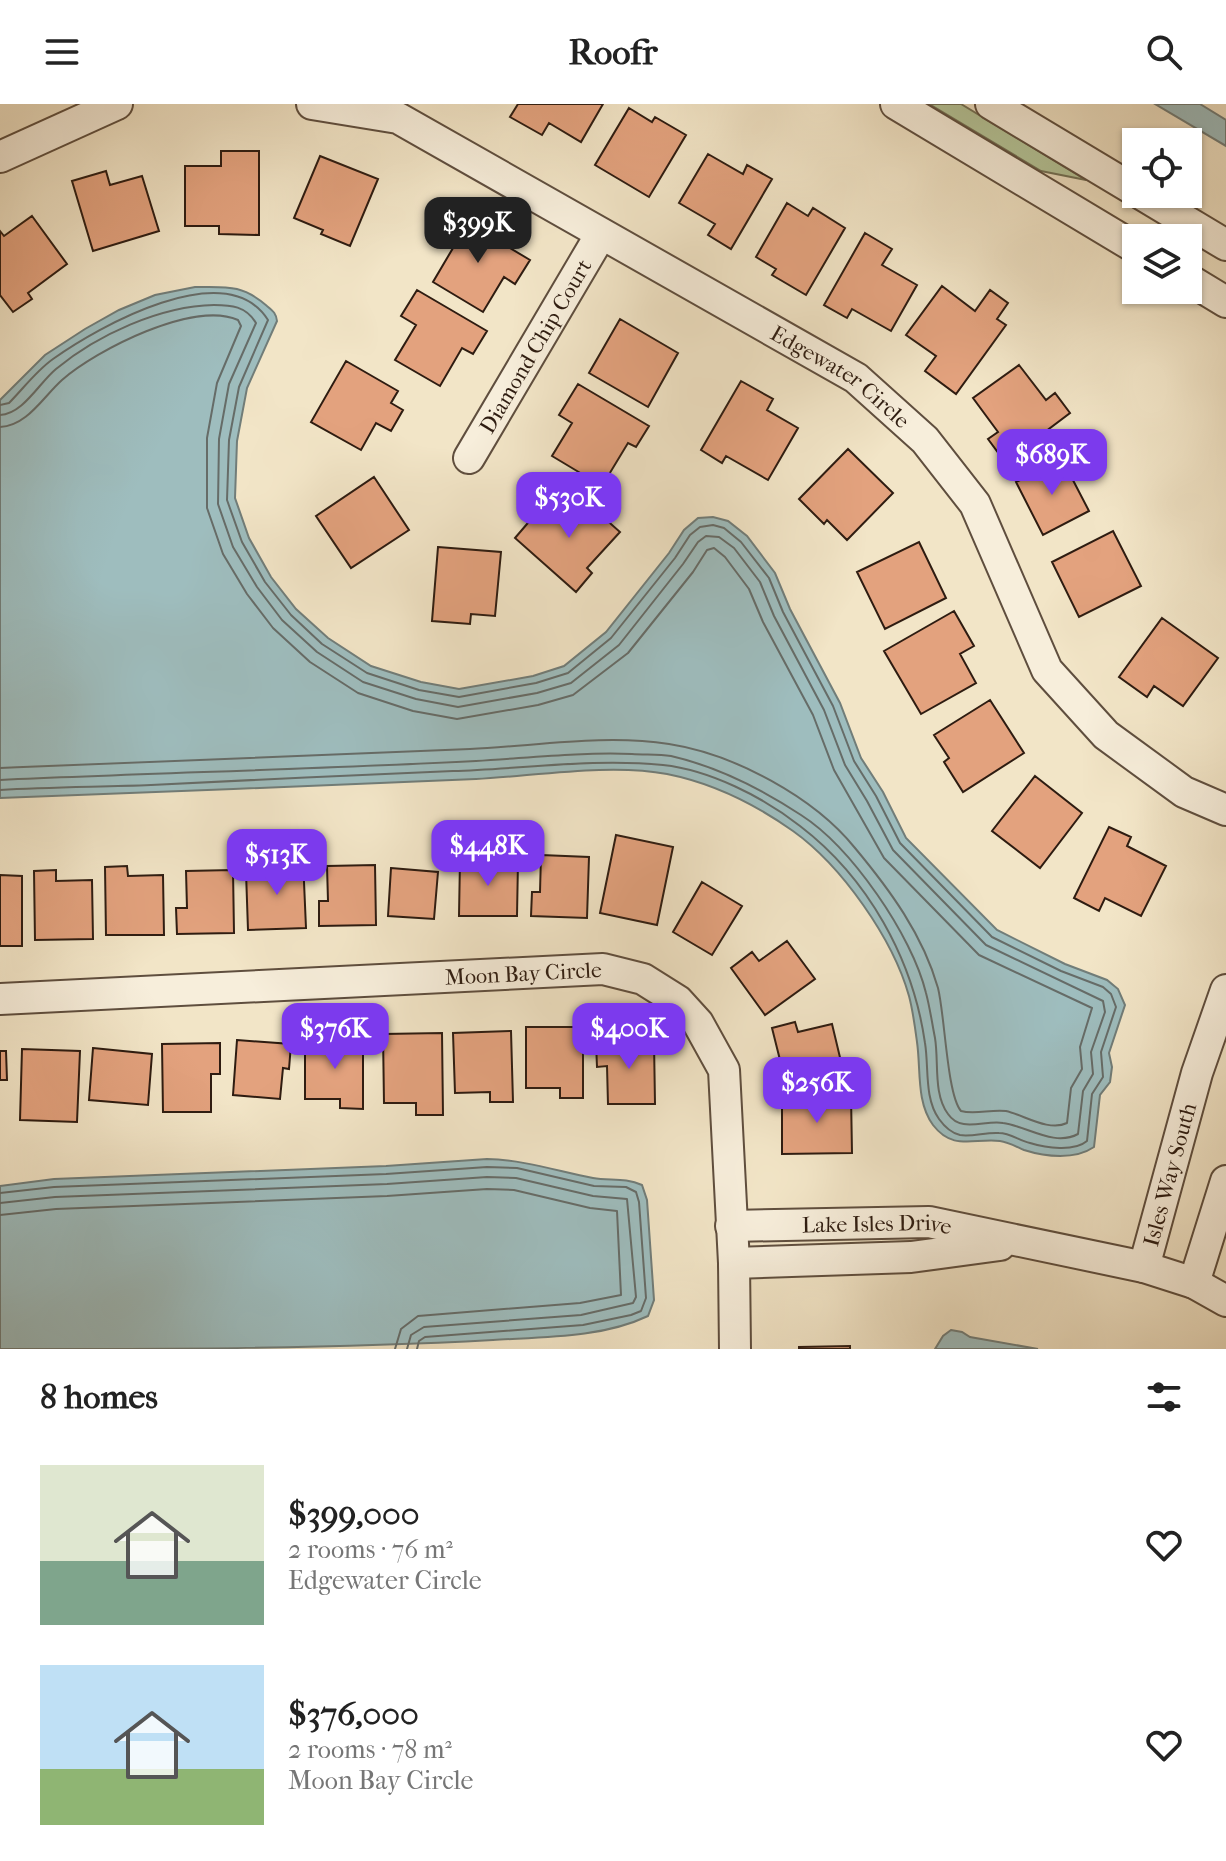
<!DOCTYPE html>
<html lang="en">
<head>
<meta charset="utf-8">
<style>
  :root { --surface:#fff; --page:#f2f2f2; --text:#222; --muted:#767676; --accent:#7c3aed }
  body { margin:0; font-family:"IM FELL French Canon",serif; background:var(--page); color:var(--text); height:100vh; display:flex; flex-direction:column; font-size:30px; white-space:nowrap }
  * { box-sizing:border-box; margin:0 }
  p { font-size:26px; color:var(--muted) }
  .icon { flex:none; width:44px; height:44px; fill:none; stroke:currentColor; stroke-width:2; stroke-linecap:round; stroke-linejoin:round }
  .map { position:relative; height:1245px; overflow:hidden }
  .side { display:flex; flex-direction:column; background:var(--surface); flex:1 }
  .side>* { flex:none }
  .tools { position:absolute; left:1122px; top:24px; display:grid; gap:16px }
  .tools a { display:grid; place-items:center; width:80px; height:80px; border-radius:0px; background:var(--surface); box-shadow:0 2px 6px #0004; font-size:40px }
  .price { position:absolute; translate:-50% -68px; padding:0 18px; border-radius:16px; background:var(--accent); color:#fff; font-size:26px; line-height:52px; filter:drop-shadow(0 2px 4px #0008) }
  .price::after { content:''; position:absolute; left:50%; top:48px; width:24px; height:18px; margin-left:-12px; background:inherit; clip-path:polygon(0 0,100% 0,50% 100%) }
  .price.selected { background:#222; color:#fff }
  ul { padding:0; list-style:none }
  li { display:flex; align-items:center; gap:24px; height:200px; padding:0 40px }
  li span { display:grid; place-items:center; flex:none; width:224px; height:160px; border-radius:0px; color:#555 }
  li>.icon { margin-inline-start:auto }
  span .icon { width:96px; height:96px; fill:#fffc; stroke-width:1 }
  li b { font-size:34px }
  h2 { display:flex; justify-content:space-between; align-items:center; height:96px; padding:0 40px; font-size:34px }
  header { display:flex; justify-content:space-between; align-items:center; height:104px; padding:0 40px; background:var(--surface); font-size:36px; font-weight:800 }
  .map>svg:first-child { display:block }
  .green { fill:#b5c69a; stroke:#727156; stroke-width:2 }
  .water { fill:#9ebdbe; stroke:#717d79; stroke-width:2 }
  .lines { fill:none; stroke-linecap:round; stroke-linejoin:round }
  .shore { stroke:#666c68; stroke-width:2 }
  .building { fill:#e3a27e; stroke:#2e1c11; stroke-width:2 }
  .minor-casing { stroke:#5f4e3e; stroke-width:34 }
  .minor { stroke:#f7eedb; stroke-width:30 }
  .labels { text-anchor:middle; stroke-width:7; stroke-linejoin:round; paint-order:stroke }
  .street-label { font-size:22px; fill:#2e1c11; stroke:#f7eedb }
</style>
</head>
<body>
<header><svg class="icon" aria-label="menu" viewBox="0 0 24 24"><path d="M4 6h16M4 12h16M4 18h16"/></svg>Roofr<svg class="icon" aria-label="search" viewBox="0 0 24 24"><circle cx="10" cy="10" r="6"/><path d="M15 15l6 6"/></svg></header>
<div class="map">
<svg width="1226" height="1245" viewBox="0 0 1226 1245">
  <rect width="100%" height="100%" fill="#f2e5c7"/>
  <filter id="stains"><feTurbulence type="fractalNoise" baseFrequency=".0025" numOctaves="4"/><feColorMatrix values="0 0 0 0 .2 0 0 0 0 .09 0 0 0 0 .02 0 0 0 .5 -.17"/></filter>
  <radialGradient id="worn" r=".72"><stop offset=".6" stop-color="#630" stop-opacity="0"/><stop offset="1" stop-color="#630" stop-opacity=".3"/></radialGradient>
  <!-- green -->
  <path class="green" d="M929,0H961L1086,76L1041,67Z"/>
  <!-- water -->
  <path class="water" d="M1155,0H1200L1226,16V42Z
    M195,183C226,183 242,180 267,202C273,207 276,209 277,217L247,284L237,337L235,394L249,434L271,473L296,505L328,534L371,562L421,578L459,585L533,572L564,562L606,528L669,449L684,426L698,414L713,413L728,417L747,432L775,469L790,505L840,599L861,654L883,688L906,734L997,826L1065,860L1107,876L1118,885L1125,901L1109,949L1112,963L1110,978L1100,991L1094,1043C1075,1056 1046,1053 1024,1046C1017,1043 1008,1038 1000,1037C973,1034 953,1047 933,1021C916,998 921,965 917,938C915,923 913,907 909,892C893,835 842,762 793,727C755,700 712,679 667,670C610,659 534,672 476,675C317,682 159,688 0,694V296L45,251L85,225L119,206L155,191Z
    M487,1055C524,1056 557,1067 593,1074C610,1077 625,1073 642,1081L647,1096L654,1196L648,1212C602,1234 543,1233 493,1236C329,1245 164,1245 0,1245V1082L54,1075L386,1062Z
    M951,1226L962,1228L970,1233L1038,1245H935L943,1232Z"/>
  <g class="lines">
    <!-- shore -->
    <path class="shore" d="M0,301L9,299C23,285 36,267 53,255C98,223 226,150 268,216L239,283L229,336L227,396L242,438L265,478L291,511L322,540L367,569L419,586L459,593L536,579L568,569L611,534L675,454L690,431L700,423L713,421L724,424L741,438L769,474L783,508L833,602L854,657L876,692L900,739L992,833L1061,867L1103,883L1111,890L1116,903L1101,948L1103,973L1092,990L1087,1037C1074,1048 1046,1044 1030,1039C1020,1037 1010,1029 999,1029C986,1028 972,1033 960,1031C951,1029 944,1022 939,1015C924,994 929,963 925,939C913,855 868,774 800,722C763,693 710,666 663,661C593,654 523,665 453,667C352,671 252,676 151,681C101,683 50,683 0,686
      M0,311C23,310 39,279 56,265C97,231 160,202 214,201C231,201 246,202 256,219L229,280L219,335L218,400L233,443L257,483L282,516L317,548L363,578L416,595L458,603L537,589L571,579L619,541L683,460L698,438L706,432L719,433L734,444L760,478L774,512L824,606L845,661L867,697L893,746L986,841L1103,897L1105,908L1091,948L1093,970L1083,987L1078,1030C1054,1043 1027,1022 1003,1019C984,1016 961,1029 948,1010C933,990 939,958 935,934C932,919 930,904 926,889C912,831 851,743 801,711C760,684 719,663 671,652C658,650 645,651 632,650C580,648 528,654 476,657C317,665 159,669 0,676
      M0,323C27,322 43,293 62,276C96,246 194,196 238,216L241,222L217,279L207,334V404L223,450L247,490L273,524L310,558L358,589L413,607L457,615L538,601L573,591L628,549L693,468L707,446L714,444L725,453L749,485L763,518L813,611L834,666L884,754L979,851L1092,904L1080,943L1082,965L1071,984L1067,1019C1049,1028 1024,1011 1006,1007C991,1005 975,1011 961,1007C947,991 945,912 938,884C923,831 890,786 855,744C814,693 734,650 669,640C604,630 536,642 470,645C314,651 157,658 0,664
      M0,1089L54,1083L386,1070L487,1063L517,1064L594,1082L626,1083L636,1088L639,1098L646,1194L641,1207L631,1211L583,1221L425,1233L419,1237L417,1245
      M0,1099L55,1093L387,1080L487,1073L516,1074L593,1092L627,1095L636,1193L633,1199L581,1211L424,1223L411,1231L407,1245
      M0,1111L56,1105L387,1092L487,1085L514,1086L590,1104L617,1107L621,1191L580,1199L418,1212L401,1225L395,1245"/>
  </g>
  <!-- building -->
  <path class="building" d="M518,0H603L581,38L549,19L542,31L510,13Z
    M629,4L652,18L655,13L686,31L649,93L595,61Z
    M221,47H259V131L219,130V122H185V62H221Z
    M708,50L743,70L747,61L772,75L731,145L708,131L715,120L679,99Z
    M320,52L378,75L350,142L321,130L323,126L294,114Z
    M106,67L110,81L142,72L159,127L93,147L72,77Z
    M787,99L808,112L813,104L845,124L806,191L772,171L776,165L756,153Z
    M32,112L67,160L28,189L32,195L13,208L0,191V127L4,132Z
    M460,114L530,156L515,180L504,173L483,208L433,178L453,144L445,139Z
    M865,129L892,145L882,161L917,181L891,227L852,205L847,214L824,201Z
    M942,182L975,207L990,186L1008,199L997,215L1006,221L956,290L925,267L936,252L906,231Z
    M417,186L487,227L473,250L462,244L440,282L395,256L416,221L401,212Z
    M620,215L678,249L648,303L589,269Z
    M346,257L398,287L391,299L403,306L391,327L376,319L361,346L311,318Z
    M1019,261L1046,296L1055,289L1070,309L1005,358L988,335L998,328L973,294Z
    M741,277L773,295L767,306L798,324L768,376L726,352L722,359L701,346Z
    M578,280L649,322L636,343L628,339L602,382L552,352L572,319L559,311Z
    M848,345L893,389L847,436L827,416L824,420L799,395Z
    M1062,355L1089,407L1043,431L1016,378Z
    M374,373L409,426L351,464L316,412Z
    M575,388L620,428L587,464L592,469L576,488L515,434L539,406L551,416Z
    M1113,427L1141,482L1079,513L1052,458Z
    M919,438L946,494L885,525L857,468Z
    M438,443L501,448L495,512L471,510L470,520L432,517Z
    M954,507L974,542L960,550L976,579L921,610L884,547Z
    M1162,514L1218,554L1183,602L1154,582L1147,593L1119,573Z
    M990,596L1024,649L963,688L944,658L949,654L934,631Z
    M1035,672L1082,709L1040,764L992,727Z
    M1109,723L1131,733L1127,742L1166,762L1141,812L1105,794L1099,807L1074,794Z
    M616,731L673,743L657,821L600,809Z
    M541,751L589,753L587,814L531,812L532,788H540Z
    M278,755H303L306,824L248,826L246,768L278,767Z
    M460,756L518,757L517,812H459Z
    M375,761L376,821L319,822V797H328L327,762Z
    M127,762L128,772L163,771L164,831H106L105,763Z
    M391,764L438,768L434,815L388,812Z
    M56,766V777L92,776L93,835L35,836L34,767Z
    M233,766L234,829L177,830L176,804H187L186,767Z
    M0,771L22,772V842H0Z
    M702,778L742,802L712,851L673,828Z
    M787,837L815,875L765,911L731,864L752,848L759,857Z
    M795,918L798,928L832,920L843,966L786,980L772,924Z
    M526,923H583V994H560V984H526Z
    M511,927L513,998H490V988L455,989L453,929Z
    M442,929L443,1011H416V999H384L383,930Z
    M305,935H363V1005L340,1004V995H305Z
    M237,936L291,940L289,965L283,964L280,995L233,991Z
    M596,938H654L655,1000H608L607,962L597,963Z
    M220,939V970H211V1008H163L162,940Z
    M93,944L152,950L148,1001L89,996Z
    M22,945L80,947L77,1018L20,1016Z
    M0,947H6L7,976H0Z
    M851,991L852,1049L782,1050V992Z
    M850,1242V1245H799V1243Z"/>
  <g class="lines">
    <!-- minor casing -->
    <g class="minor-casing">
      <g id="minor">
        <path id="s1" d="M312,0L398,14L856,274L925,336L975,400L1047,566L1106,631L1184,688L1226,706"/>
        <path d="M896,0L1136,144"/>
        <path d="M991,0L1136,87"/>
        <path d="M0,53L117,0"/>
        <path d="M1141,90L1226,141"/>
        <path d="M1188,175L1226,198"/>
        <path id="s2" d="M469,354L601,130"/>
        <path id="s3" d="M0,895L603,865L643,875L678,897L698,919L724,966L734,1159L735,1245"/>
        <path id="s4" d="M731,1122L929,1118L1144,1163L1194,1179L1226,1197"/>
        <path d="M734,1159L911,1153L1000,1141"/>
        <path id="s5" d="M1144,1163L1197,969L1226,886"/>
        <path d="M1194,1179L1226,1077"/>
      </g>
    </g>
    <!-- minor -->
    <use href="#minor" class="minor"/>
  </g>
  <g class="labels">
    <!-- street labels -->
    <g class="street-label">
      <text dy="8" stroke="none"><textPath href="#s2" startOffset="130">Diamond Chip Court</textPath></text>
      <text dy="8" stroke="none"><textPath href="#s1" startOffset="600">Edgewater Circle</textPath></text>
      <text dy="8" stroke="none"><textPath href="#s3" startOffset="524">Moon Bay Circle</textPath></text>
      <text dy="8" stroke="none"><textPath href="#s5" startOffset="96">Isles Way South</textPath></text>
      <text dy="8" stroke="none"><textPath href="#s4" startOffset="146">Lake Isles Drive</textPath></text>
    </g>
  </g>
  <rect width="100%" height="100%" filter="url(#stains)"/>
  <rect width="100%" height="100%" fill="url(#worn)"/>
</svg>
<div class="tools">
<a><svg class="icon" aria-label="locate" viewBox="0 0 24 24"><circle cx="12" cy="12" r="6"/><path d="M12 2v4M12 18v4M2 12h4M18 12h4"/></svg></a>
<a><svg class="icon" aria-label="layers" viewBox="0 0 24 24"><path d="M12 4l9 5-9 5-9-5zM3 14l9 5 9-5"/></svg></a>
</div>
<b class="price selected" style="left:478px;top:161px">$399K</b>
<b class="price" style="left:1052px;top:393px">$689K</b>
<b class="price" style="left:569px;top:436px">$530K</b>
<b class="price" style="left:488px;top:784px">$448K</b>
<b class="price" style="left:277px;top:793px">$513K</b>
<b class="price" style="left:335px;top:967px">$376K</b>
<b class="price" style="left:629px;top:967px">$400K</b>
<b class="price" style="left:817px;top:1021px">$256K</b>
</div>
<section class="side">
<h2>8 homes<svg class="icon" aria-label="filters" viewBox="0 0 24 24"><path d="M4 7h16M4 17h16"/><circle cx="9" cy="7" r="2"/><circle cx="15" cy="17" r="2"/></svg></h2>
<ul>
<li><span style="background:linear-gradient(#dfe7d0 60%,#7fa58c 0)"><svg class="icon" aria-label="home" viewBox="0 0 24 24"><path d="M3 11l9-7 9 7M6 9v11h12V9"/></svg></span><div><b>$399,000</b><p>2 rooms · 76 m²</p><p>Edgewater Circle</p></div><svg class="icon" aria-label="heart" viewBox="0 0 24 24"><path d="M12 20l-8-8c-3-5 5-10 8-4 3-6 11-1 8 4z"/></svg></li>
<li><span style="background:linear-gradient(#bfe0f5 65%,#8fb573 0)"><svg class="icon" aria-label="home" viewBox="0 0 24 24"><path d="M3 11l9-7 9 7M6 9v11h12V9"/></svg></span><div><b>$376,000</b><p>2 rooms · 78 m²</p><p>Moon Bay Circle</p></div><svg class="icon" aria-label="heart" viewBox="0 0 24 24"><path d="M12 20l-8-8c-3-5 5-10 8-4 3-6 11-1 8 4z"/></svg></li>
</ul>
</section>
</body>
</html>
